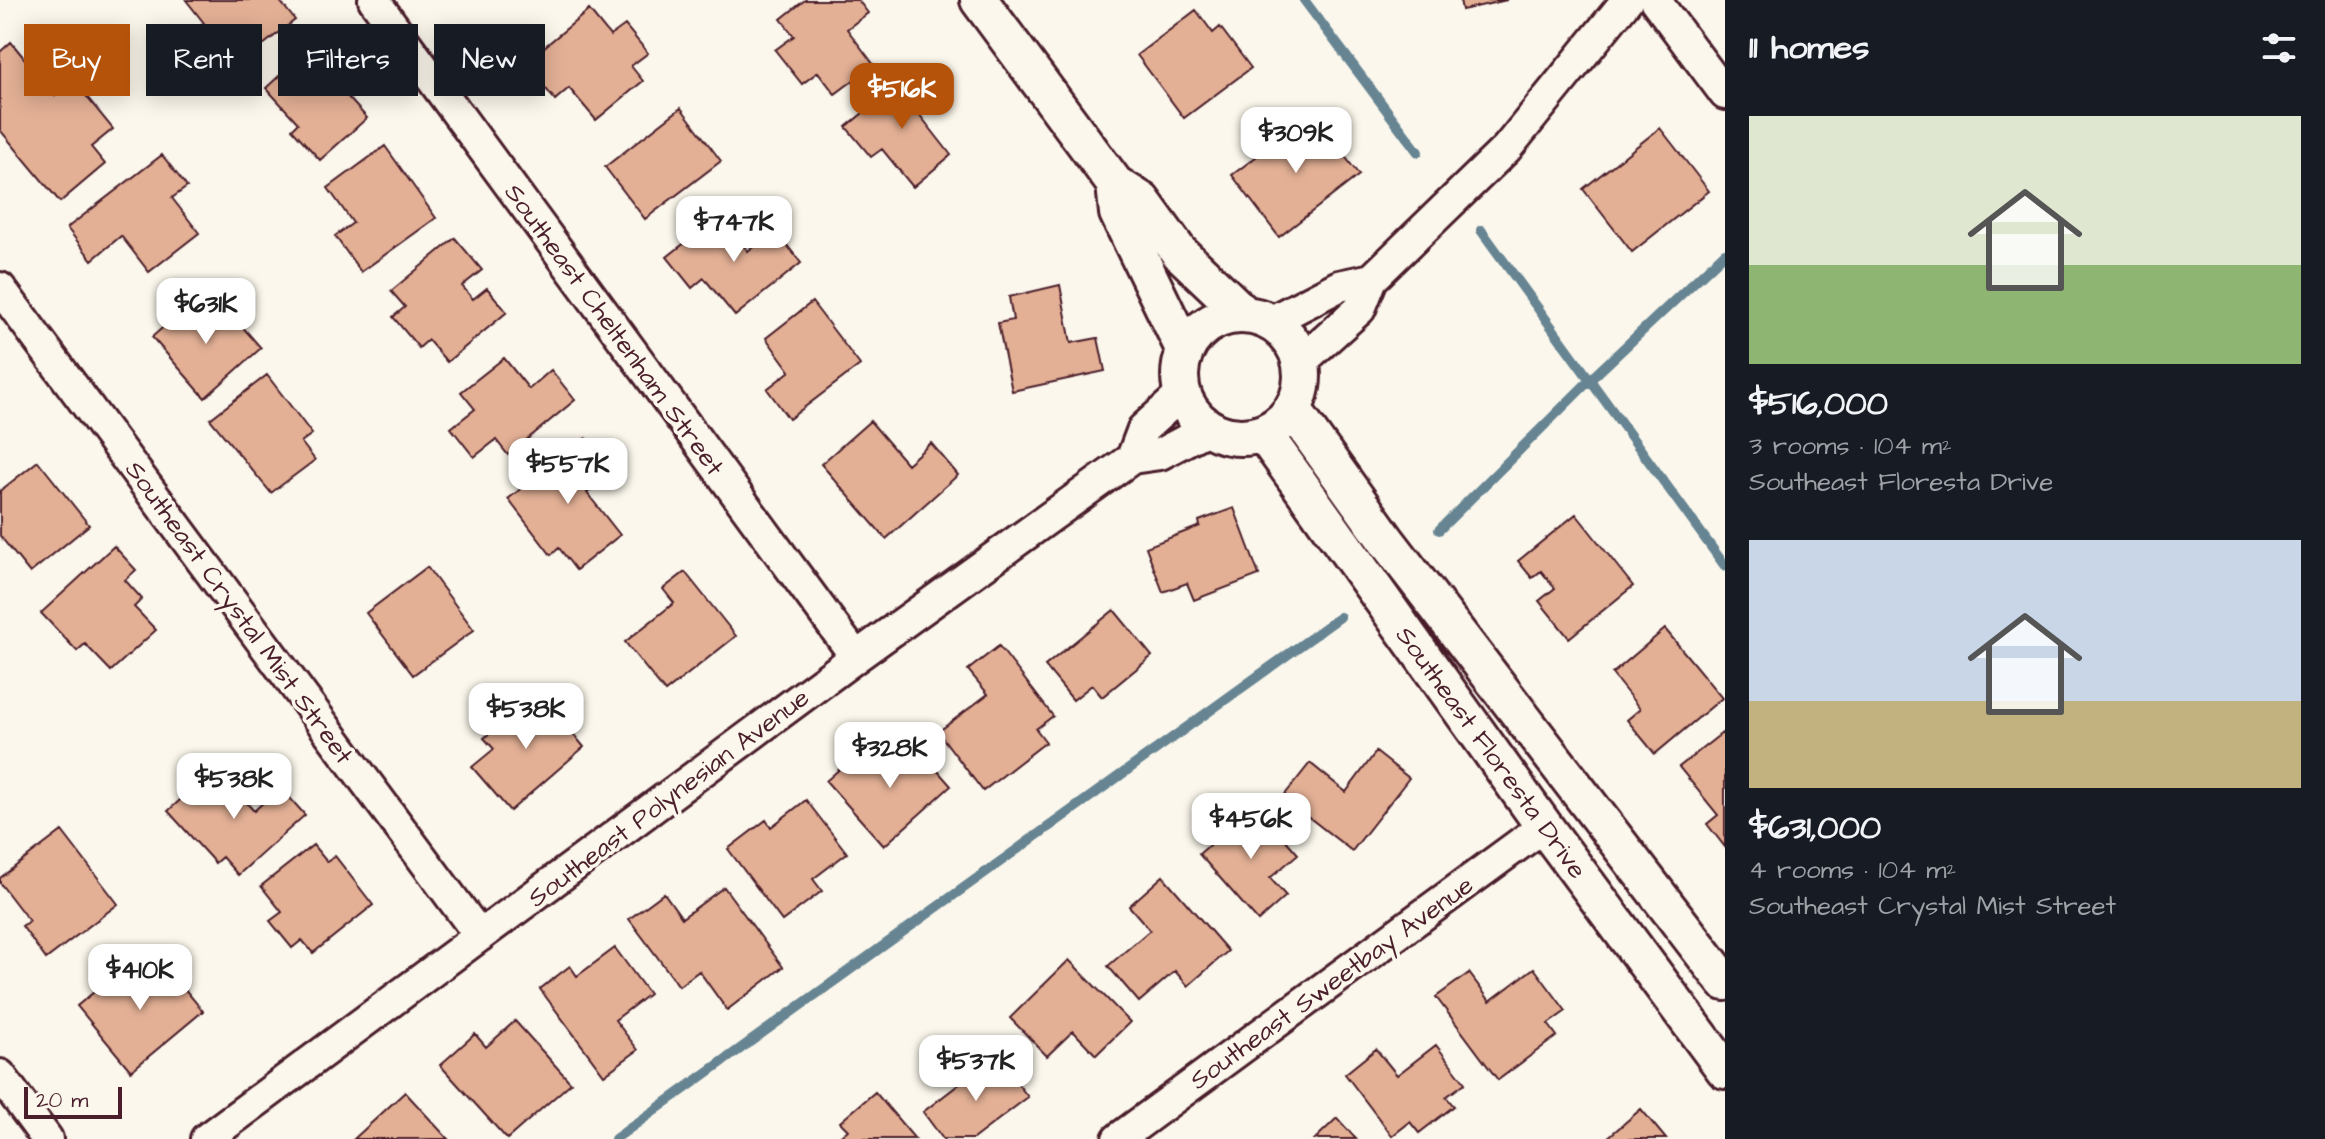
<!DOCTYPE html>
<html lang="en">
<head>
<meta charset="utf-8">
<style>
  :root { --surface:#171b24; --page:#242831; --text:#f1f3f6; --muted:#9ea1a6; --accent:#b45309 }
  body { margin:0; font-family:"Architects Daughter",sans-serif; background:var(--page); color:var(--text); height:100vh; display:flex; flex-direction:column; font-size:30px; white-space:nowrap }
  * { box-sizing:border-box; margin:0 }
  p { font-size:26px; color:var(--muted) }
  .icon { flex:none; width:44px; height:44px; fill:none; stroke:currentColor; stroke-width:2; stroke-linecap:round; stroke-linejoin:round }
  .map { position:relative; flex:1; overflow:hidden }
  .panel { display:flex; flex-direction:column; background:var(--surface); width:600px }
  .panel>* { flex:none }
  .hud { position:absolute; left:24px; top:24px; width:760px; height:72px; display:flex; gap:16px }
  .scale { position:absolute; left:24px; bottom:20px; width:98px; box-sizing:border-box; padding-left:8px; border:4px solid #4a1f2b; border-top:0; font-size:22px; line-height:28px; white-space:nowrap; color:#4a1f2b; -webkit-text-stroke:6px #fbf7ec; paint-order:stroke }
  .price { position:absolute; translate:-50% -68px; padding:0 18px; border-radius:16px; background:#fff; color:#222; font-size:26px; line-height:52px; filter:drop-shadow(0 2px 4px #0008) }
  .price::after { content:''; position:absolute; left:50%; top:48px; width:24px; height:18px; margin-left:-12px; background:inherit; clip-path:polygon(0 0,100% 0,50% 100%) }
  .price.active { background:var(--accent); color:#fff }
  ul { padding:0; list-style:none }
  li { display:grid; align-content:center; gap:16px; height:424px; padding:0 24px }
  li span { display:grid; place-items:center; height:248px; border-radius:0px; color:#555 }
  li>.icon { margin-inline-start:auto }
  span .icon { width:144px; height:144px; fill:#fffc; stroke-width:1 }
  li b { font-size:34px }
  h2 { display:flex; justify-content:space-between; align-items:center; height:96px; padding:0 24px; font-size:34px }
  .pill { padding:0 28px; border-radius:0px; background:var(--surface); box-shadow:0 4px 20px #0003; font-size:28px; line-height:72px }
  .pill.active { background:var(--accent); color:#fff }
  main { display:flex; flex:1; min-height:0 }
  .map>svg:first-child { display:block }
  .lines { fill:none; stroke-linecap:round; stroke-linejoin:round }
  .stream { stroke:#668492; stroke-width:10 }
  .building { fill:#e3b095; stroke:#4a1f2b; stroke-width:2 }
  .minor-casing { stroke:#4a1f2b; stroke-width:36 }
  .tertiary-casing { stroke:#4a1f2b; stroke-width:42 }
  .minor { stroke:#fbf7ec; stroke-width:30 }
  .tertiary { stroke:#fbf7ec; stroke-width:36 }
  .labels { text-anchor:middle; stroke-width:7; stroke-linejoin:round; paint-order:stroke }
  .street-label { font-size:26px; fill:#4a1f2b; stroke:#fbf7ec }
</style>
</head>
<body>
<main>
<div class="map">
<svg width="1725" height="1139" viewBox="0 0 1725 1139">
  <rect width="100%" height="100%" fill="#fbf7ec"/>
  <filter id="ink" filterUnits="userSpaceOnUse"><feTurbulence type="fractalNoise" baseFrequency=".0125" numOctaves="2"/><feDisplacementMap in="SourceGraphic" scale="16" xChannelSelector="R" yChannelSelector="G"/><feConvolveMatrix kernelMatrix="1 2 1 2 8 2 1 2 1" color-interpolation-filters="sRGB"/></filter>
  <g filter="url(#ink)">
    <g class="lines">
      <!-- stream -->
      <path class="stream" d="M1304,0L1418,152
        M1481,230L1725,566
        M1439,530L1590,380L1725,253
        M615,1139L1340,617"/>
    </g>
    <!-- building -->
    <path class="building" d="M186,0H279L295,20L222,77L189,35L204,23Z
      M805,0H858L868,13L847,29L874,65L835,94L818,72L802,84L775,50L794,36L781,19Z
      M1460,0H1507L1462,10Z
      M589,10L610,36L625,25L648,53L631,66L643,81L596,120L569,88L555,100L525,63Z
      M1196,10L1213,33L1220,27L1251,68L1184,118L1137,55Z
      M11,42L55,96L74,81L113,129L91,147L105,164L60,202L0,130V52Z
      M306,51L367,118L320,160L292,129L298,123L266,88Z
      M913,72L936,100L919,114L951,155L913,187L882,149L871,157L846,127Z
      M681,108L721,161L645,219L605,167Z
      M1313,114L1359,175L1279,237L1232,175Z
      M1660,128L1709,191L1632,252L1583,189Z
      M385,146L436,218L361,272L335,236L353,223L328,188Z
      M162,155L187,187L172,198L199,233L149,272L121,236L92,260L67,228Z
      M720,215L748,251L775,230L801,263L735,316L704,278L692,288L667,257Z
      M455,238L482,270L462,286L473,299L487,288L507,312L447,362L428,340L419,348L393,317L405,307L391,291Z
      M1060,285L1071,343L1098,338L1105,371L1012,391L998,323L1013,320L1009,297Z
      M194,300L211,320L226,308L261,348L205,398L152,337Z
      M812,302L860,365L789,419L767,389L790,371L766,338Z
      M504,358L529,389L551,370L575,400L508,455L496,440L474,457L451,428L475,409L461,392Z
      M267,375L312,434L301,442L315,460L271,493L210,419Z
      M870,421L907,464L931,443L958,475L886,539L821,464Z
      M586,438L613,473L587,493L620,535L576,570L559,548L551,555L508,499Z
      M38,461L89,525L30,573L0,536V491Z
      M1234,508L1259,575L1194,600L1187,583L1163,592L1146,547L1200,526L1199,521Z
      M1576,514L1633,586L1569,638L1539,601L1555,588L1541,571L1532,578L1518,561Z
      M114,546L136,570L125,580L142,599L134,607L156,630L111,671L85,644L77,651L41,613Z
      M427,567L474,630L413,675L366,613Z
      M685,572L736,636L665,692L625,642L674,603L663,589Z
      M1114,610L1152,656L1102,697L1092,685L1073,700L1045,666Z
      M1665,629L1722,698L1655,754L1627,720L1640,709L1612,674Z
      M999,646L1053,716L1036,729L1046,742L983,791L938,732L988,694L968,670Z
      M538,692L584,747L510,811L472,767L494,749L484,738Z
      M1722,733L1725,738V847L1707,824L1718,815L1679,767Z
      M908,737L951,786L884,846L826,781L853,757L869,773Z
      M1376,752L1409,778L1352,851L1283,797L1310,763L1346,792Z
      M215,768L254,811L280,787L305,815L238,875L222,857L215,863L168,811Z
      M806,800L847,853L813,879L822,891L782,921L728,849L766,820L771,827Z
      M1255,805L1298,854L1270,878L1286,896L1258,921L1199,854Z
      M62,831L118,904L46,959L22,926L29,921L0,883V878Z
      M313,845L327,862L335,856L373,905L313,953L302,940L292,948L270,921L282,912L261,886Z
      M1163,876L1228,951L1188,986L1175,971L1139,1002L1108,966L1150,930L1129,906Z
      M724,887L783,967L727,1010L699,971L679,986L629,919L664,893L682,918Z
      M615,948L649,994L615,1020L638,1050L604,1075L540,989L570,966L577,976Z
      M160,959L203,1011L131,1071L77,1006L127,965L138,978Z
      M1069,960L1130,1022L1096,1055L1073,1031L1047,1056L1010,1018Z
      M1534,968L1566,1011L1548,1024L1557,1036L1498,1080L1436,997L1469,973L1490,1001Z
      M515,1021L571,1083L507,1139L440,1065L475,1034L486,1047Z
      M1436,1045L1465,1083L1446,1097L1454,1106L1419,1133L1410,1122L1392,1136L1345,1074L1376,1049L1397,1075Z
      M996,1056L1028,1097L973,1139H943L923,1112Z
      M405,1092L448,1139H354Z
      M875,1092L915,1139H837L848,1130L840,1122Z
      M1641,1109L1666,1139H1606Z
      M1337,1118L1356,1139H1315Z"/>
    <g class="lines">
      <!-- minor casing -->
      <g class="minor-casing">
        <path id="minor" d="M374,0L856,657
          M1655,0L1725,94
          M0,288L480,936
          M1270,322L1339,286L1372,279
          M1301,362L1360,309L1372,279L1507,148L1627,0
          M1132,458L1143,429L1183,393
          M0,1075L47,1139
          M206,1139L856,657L1132,458L1160,454L1209,428
          M1118,1139L1544,826"/>
      </g>
      <!-- tertiary casing -->
      <g class="tertiary-casing">
        <path id="tertiary" d="M979,0L1115,184L1142,201L1179,252L1244,314
          M1115,184L1118,213L1185,351
          M1180 376a61 61 0 1 1 122 0a61 61 0 1 1-122 0Z
          M1293,410L1386,540L1725,982
          M1263,433L1544,826L1725,1070"/>
      </g>
      <!-- minor -->
      <use href="#minor" class="minor"/>
      <!-- tertiary -->
      <use href="#tertiary" class="tertiary"/>
    </g>
  </g>
  <g class="labels">
    <!-- street labels -->
    <g class="street-label">
      <text transform="translate(615 329) rotate(54)" y="9">Southeast Cheltenham Street</text>
      <text transform="translate(240 612) rotate(54)" y="9">Southeast Crystal Mist Street</text>
      <text transform="translate(1492 752) rotate(54)" y="9">Southeast Floresta Drive</text>
      <text transform="translate(668 797) rotate(-37)" y="9">Southeast Polynesian Avenue</text>
      <text transform="translate(1331 982) rotate(-36)" y="9">Southeast Sweetbay Avenue</text>
    </g>
  </g>
</svg>
<div class="scale">20 m</div>
<b class="price active" style="left:902px;top:131px">$516K</b>
<b class="price" style="left:1296px;top:175px">$309K</b>
<b class="price" style="left:734px;top:264px">$747K</b>
<b class="price" style="left:206px;top:346px">$631K</b>
<b class="price" style="left:568px;top:506px">$557K</b>
<b class="price" style="left:526px;top:751px">$538K</b>
<b class="price" style="left:890px;top:790px">$328K</b>
<b class="price" style="left:234px;top:821px">$538K</b>
<b class="price" style="left:1251px;top:861px">$456K</b>
<b class="price" style="left:140px;top:1012px">$410K</b>
<b class="price" style="left:976px;top:1103px">$537K</b>
<div class="hud">
<a class="pill active">Buy</a>
<a class="pill">Rent</a>
<a class="pill">Filters</a>
<a class="pill">New</a>
</div>
</div>
<section class="panel">
<h2>11 homes<svg class="icon" aria-label="filters" viewBox="0 0 24 24"><path d="M4 7h16M4 17h16"/><circle cx="9" cy="7" r="2"/><circle cx="15" cy="17" r="2"/></svg></h2>
<ul>
<li><span style="background:linear-gradient(#dfe7d0 60%,#8fb573 0)"><svg class="icon" aria-label="home" viewBox="0 0 24 24"><path d="M3 11l9-7 9 7M6 9v11h12V9"/></svg></span><div><b>$516,000</b><p>3 rooms · 104 m²</p><p>Southeast Floresta Drive</p></div></li>
<li><span style="background:linear-gradient(#c9d6e8 65%,#c2b280 0)"><svg class="icon" aria-label="home" viewBox="0 0 24 24"><path d="M3 11l9-7 9 7M6 9v11h12V9"/></svg></span><div><b>$631,000</b><p>4 rooms · 104 m²</p><p>Southeast Crystal Mist Street</p></div></li>
</ul>
</section>
</main>
</body>
</html>
